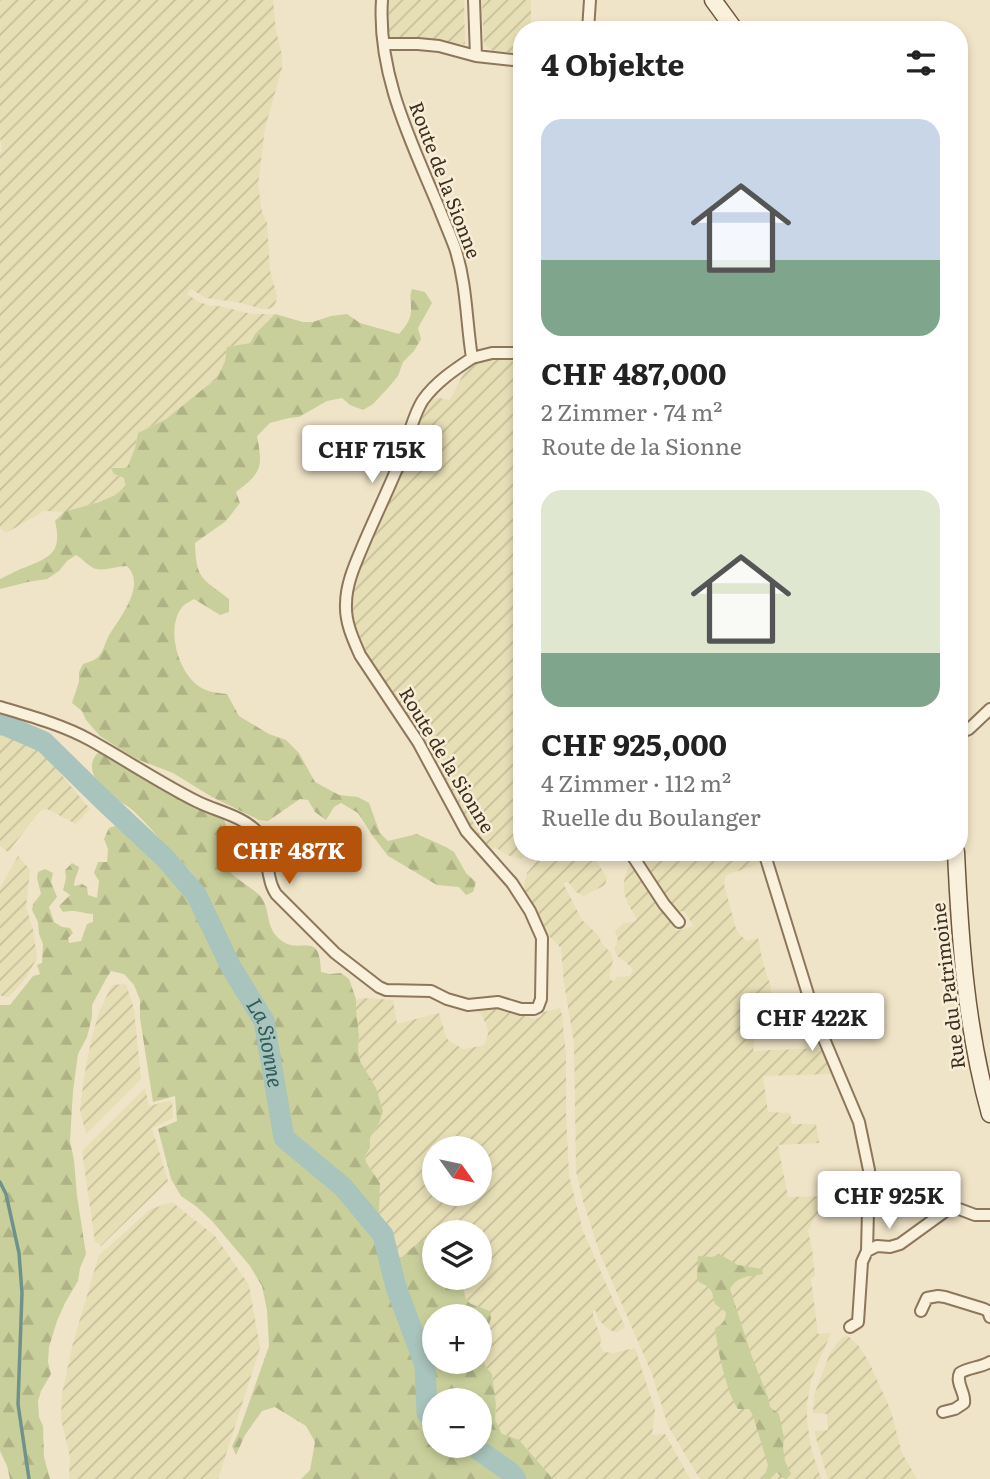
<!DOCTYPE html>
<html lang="de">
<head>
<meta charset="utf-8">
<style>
  :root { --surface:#fff; --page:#f2f2f2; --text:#222; --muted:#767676; --accent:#b45309 }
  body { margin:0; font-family:Literata,serif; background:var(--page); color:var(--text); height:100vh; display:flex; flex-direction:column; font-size:26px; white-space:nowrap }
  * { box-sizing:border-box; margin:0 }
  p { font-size:23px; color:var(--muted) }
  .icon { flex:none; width:38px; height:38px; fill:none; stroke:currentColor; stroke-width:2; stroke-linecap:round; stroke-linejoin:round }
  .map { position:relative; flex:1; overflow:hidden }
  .panel { position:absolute; left:513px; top:21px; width:455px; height:840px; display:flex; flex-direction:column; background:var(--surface); border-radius:28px; box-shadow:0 4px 10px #0003 }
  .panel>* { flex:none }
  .needle { width:46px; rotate:123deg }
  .buttons { position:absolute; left:422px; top:1136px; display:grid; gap:14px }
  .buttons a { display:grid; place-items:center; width:70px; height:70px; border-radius:50%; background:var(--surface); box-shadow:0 4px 10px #0003; font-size:35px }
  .price { position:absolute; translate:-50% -60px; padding:0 16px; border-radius:7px; background:#fff; color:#222; font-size:23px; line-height:46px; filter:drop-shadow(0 2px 4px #0008) }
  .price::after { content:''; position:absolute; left:50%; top:42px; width:21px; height:16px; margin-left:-10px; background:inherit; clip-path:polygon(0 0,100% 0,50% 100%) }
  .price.current { background:var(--accent); color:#fff }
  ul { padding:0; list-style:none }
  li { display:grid; align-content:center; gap:14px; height:371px; padding:0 28px }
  li span { display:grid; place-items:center; height:217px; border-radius:21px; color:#555 }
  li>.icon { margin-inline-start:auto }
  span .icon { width:126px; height:126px; fill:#fffc; stroke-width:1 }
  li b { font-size:30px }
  h2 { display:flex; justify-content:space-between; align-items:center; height:84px; padding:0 28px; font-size:30px }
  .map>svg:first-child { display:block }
  .farmland { fill:url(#farmland-furrows); fill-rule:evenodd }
  .forest { fill:url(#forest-firs); fill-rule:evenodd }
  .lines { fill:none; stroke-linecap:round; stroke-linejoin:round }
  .stream { stroke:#6f938a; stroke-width:3.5 }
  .river { stroke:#a9c4bc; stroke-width:21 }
  .street-casing { stroke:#8d765c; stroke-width:14 }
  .secondary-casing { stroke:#6f573f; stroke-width:19 }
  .street { stroke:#faf1dc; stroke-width:10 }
  .secondary { stroke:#faf1dc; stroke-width:16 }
  .labels { text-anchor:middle; stroke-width:5; stroke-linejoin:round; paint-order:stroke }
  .street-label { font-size:19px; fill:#3d2e20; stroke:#f7eed8 }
  .water-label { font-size:21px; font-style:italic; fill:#2f5d5a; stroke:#f7eed8 }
</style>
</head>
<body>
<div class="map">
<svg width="990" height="1479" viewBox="0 0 990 1479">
  <defs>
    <pattern id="farmland-furrows" width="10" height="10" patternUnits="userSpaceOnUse" patternTransform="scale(1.75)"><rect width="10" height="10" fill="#e6deb5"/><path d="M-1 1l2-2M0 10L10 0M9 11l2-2" fill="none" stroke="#c6bf9b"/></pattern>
    <pattern id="forest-firs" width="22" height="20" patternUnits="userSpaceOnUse" patternTransform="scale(1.75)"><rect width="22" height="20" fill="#c9cf9b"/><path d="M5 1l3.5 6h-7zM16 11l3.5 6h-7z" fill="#aeb285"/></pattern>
  </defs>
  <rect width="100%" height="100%" fill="#f0e4c8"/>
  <!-- farmland -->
  <path class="farmland" d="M0,0H273L276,31L282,55V68L265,128L258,185L262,212L267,222L270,271L277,295L276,302L273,307L268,309H262L242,303L206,298L191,289L187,294L199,302L211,306H219L252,314H275L255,334L250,343L227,347L225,361L216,381L208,385L166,419L138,433L135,448L127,469L114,474L124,478L127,487L115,495L80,509L64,512L44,511L6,533L0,528V153L2,150L0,137Z
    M388,0H464L465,44L428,40L389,38Z
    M482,0H531V30H522L521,53L493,51L484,44Z
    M496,357L521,359L522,852H530L521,859L507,855L495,847L487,851L472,830L360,648L351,622L350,589L423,409L432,399L438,398L450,400L467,367L472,362Z
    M0,731L44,749L64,778L90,809L76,824L47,809L41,810L8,852L0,846Z
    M534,852H596L598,864L607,877L605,885L584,896L576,892L568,882L563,883L582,920L598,935L602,944L610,952L613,960L609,977L613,982L617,977L630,976L633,970L627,963L618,957L614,949L618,940L615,931L624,923L634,922L637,919L628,904L624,892V881L629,865L628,855L668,913L676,931L694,926L684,911L674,912L634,852H759L762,863L729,874L725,877L724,884L736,929L740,935L747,941L758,938L763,963L771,987L773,1020L757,1019L753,1051L824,1048L834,1074L763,1076L768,1112L790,1113L792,1124H816L819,1143L778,1145L788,1197L837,1196V1201L816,1215L808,1231L812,1248L815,1275L811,1279L818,1334L831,1333L811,1380L807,1404V1421L811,1447L821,1479H700L668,1426L652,1374L599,1251L583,1201L576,1171L574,1043L564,983L561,948L545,932L541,921L523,890L527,873L538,860L536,853Z
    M18,856L30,870L26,907L33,930L37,958L26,978L9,997L1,996L0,994V888Z
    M126,984L134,1009L141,1079L86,1134L80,1111L84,1077L91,1041L99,1012L112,985Z
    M364,998L393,1000L397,1024L439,1013L446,1036L448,1040L463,1049L482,1046L485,1044L488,1034L487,1026L481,1014L474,1009L504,1007L534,1019L540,1017L544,1012L560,1008L562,1015L566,1056V1112L569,1175L583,1231L625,1327L618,1332H614L607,1328L598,1319L596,1311L593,1310V1316L601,1338L600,1346L604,1352L613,1353L635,1348L655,1410L652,1435L665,1434L690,1479H553L520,1441L502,1434L495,1420L496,1403L492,1374L486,1367L481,1356L482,1343L491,1319L471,1304L466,1299L463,1288L452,1278H480V1232H434V1241L426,1240L402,1257L385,1258L378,1247L379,1239L370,1221L380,1183L366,1162L365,1155L369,1147L370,1138L379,1123L376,1088L360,1061L358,1050L359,1035L356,1010V1000ZM434,1148H480V1194H434Z
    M145,1088L149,1106L172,1100L173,1118L152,1128L168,1181L101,1246L95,1242L82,1151Z
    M172,1202L215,1236L249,1285L260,1348L218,1479H69L70,1457L61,1419L62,1394L73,1343L99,1255L151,1209Z
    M848,1336L858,1345L869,1362L891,1411L902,1453L917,1479H828L814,1431L828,1430L827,1414L813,1413L814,1395L830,1353L836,1344L843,1337Z"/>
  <!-- forest -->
  <path class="forest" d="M412,289L425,292L432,303L418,328L421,339L414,351L403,362L398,376L388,388L373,404L363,410L350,405L342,398L327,401L299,417L289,418L270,423L257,436C263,468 262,472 236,492L240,503L226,521L195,543C196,580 202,578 229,599V612L220,615L194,599C191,601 187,603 184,605C163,626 179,680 206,690C212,693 221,693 227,694L239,716L269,734L286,740L299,753L315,782L339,795L358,797L369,803L380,833L388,841L417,834L446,847L454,852L466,873L476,882L473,892L466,895L459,887L437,885L388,856L372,835L358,813L341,803L334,807L326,820L315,812L308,800L300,799L268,821L259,820L212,797L173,773L139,760L128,754L100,736L86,720L82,711L72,703C74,696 78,686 79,681C79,671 78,674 83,664C88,662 94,661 98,657C103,652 105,644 108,637C119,618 147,586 127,566C118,566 105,571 96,569C89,567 83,559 76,555L67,561L59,571L47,579L28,582L0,589V579C9,575 17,570 26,567C52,557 62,551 55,521L64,512L99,502L115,495L126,487L124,478L114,474L111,468H127L135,448L138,433L166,419L208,385L216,381L225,361L227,347L250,343L255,334L275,314L303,322H313L331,316L347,314L360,323L399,334C406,326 412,319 411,307C411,299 409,297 412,289Z
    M99,752L107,753L124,767L146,781L154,783L194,802L224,820L229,833L228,850L231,873C239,881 254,889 261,897C271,909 264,928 282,941C301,955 320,929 321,972L330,974L341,973L349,979L356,999V1010L359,1035L358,1050L360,1061L376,1088L383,1111L379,1123L370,1138V1147L365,1156L366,1162L380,1183L379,1211L370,1221L377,1226L378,1247L385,1258L402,1257C412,1248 419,1239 434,1241V1278H452L463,1288L466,1299L471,1304L490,1311L491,1319L482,1343L481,1356L486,1367L492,1374L496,1404L495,1420L502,1434L519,1440L553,1479H301L310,1470L315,1442L306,1426L275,1407L262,1411L245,1435L236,1455L232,1446L238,1434L269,1346L267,1310L262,1286L250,1266L212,1221L197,1207L181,1196L171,1179L158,1129L177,1121L175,1096L153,1102L140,1018V1000L134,985L124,974L111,971L106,979L92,1005V1017L87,1037L78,1054L73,1091L70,1141L74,1160L77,1196L86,1254L80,1268L78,1281L65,1303L57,1321L49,1347L48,1362L51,1374L41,1391L38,1401L39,1417L43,1426L44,1457L50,1479H10L7,1466L0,1451V1005H10L33,976L40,974L37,965L42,963L43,944L39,934L38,922L32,910L33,904L41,894L37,878L38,872L45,869L53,873L51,882L57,897L49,907L54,922L62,927L70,928L73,933L68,938L69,943L81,941L87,924L93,922V914C81,913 76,909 63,912L59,906L70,895L63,890L66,878L65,870L72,863L79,867C78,874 74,879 74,886L82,884L87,887L88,895L97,898L99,881L94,873L98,862H107L108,849L104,839L109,828L118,825L129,831L166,867L173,871L186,889L191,892L199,885C192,869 179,860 168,848C155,834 144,820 130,808C122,802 110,797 103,789C93,778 86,763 99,752ZM434,1316H480V1362H434ZM434,1400H480V1446H434Z
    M719,1254L738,1265L762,1269L763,1274C749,1277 738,1275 730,1289L752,1357L768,1397L770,1407L779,1414L784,1437L783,1447L785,1461L791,1474L786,1479L781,1477L777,1472L770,1479H764L768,1465L753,1416L749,1409H738C727,1394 717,1348 715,1328C722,1325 726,1320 726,1312L715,1304L712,1292L707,1286L699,1282L697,1277L698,1256L712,1257Z"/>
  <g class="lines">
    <!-- stream -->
    <path class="stream" d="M0,1182L6,1194L19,1253L22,1293L18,1404L29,1479"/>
    <!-- river -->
    <g class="river">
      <path id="s1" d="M0,723L44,742L103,800L165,858L196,894L231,967L264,1021L284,1138L343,1187L383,1235L396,1287L425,1365L427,1413L434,1417"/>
      <path d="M473,1446L510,1472L516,1479"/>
    </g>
    <!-- street casing -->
    <g class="street-casing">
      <path id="street" d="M474,0L476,56
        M588,30L590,0
        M384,44H418L439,46L476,56L522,61
        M472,358L492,353H522
        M0,707C30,716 63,725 90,740C126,760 160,783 196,801C215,811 244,816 258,833C267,845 266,865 270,879C271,885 273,889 276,894L335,953L379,987L386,990L431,991L447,999L468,1005L498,1002L521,1009H534L538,1007L541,999L542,938L530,911L512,883L466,831L418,742L360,655C353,639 345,622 346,604C346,583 356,562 364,543C376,515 389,488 401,459C408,440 412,417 423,400C436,382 454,370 472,358C466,320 467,285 455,248C450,234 444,221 439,208C411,141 377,74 382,0
        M959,733L969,729L990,709
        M630,852L664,904L679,922
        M764,852L816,1020L859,1122L869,1170L867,1251
        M921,1311L927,1298L938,1296L945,1297L984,1309L988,1311L990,1317
        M850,1327L858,1322L862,1262L867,1251L877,1246L890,1247L900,1244L947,1210L959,1209L975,1215H990
        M943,1412L955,1409L964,1403C966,1393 955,1383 960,1373C969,1367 980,1368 990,1362"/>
    </g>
    <!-- secondary casing -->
    <g class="secondary-casing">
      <path id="secondary" d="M713,0L735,30
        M956,852C960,940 966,1028 990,1114"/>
    </g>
    <!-- street -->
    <use href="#street" class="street"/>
    <!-- secondary -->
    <use href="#secondary" class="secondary"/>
  </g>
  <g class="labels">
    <!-- street labels -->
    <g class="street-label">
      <text transform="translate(445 180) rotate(69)" y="7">Route de la Sionne</text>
      <text transform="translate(447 760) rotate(59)" y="7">Route de la Sionne</text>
      <text transform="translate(948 986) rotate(-97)" y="7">Rue du Patrimoine</text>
    </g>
    <!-- water labels -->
    <g class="water-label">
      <text dy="7" stroke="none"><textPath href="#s1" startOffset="429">La Sionne</textPath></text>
    </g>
  </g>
</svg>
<div class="buttons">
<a><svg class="needle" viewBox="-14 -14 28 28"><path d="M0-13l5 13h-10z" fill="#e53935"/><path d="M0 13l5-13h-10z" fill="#767676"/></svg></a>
<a><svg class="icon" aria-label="layers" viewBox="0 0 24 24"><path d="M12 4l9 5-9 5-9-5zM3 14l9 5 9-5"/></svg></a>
<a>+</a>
<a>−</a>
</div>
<b class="price" style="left:372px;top:485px">CHF 715K</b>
<b class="price current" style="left:289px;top:886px">CHF 487K</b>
<b class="price" style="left:812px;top:1053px">CHF 422K</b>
<b class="price" style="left:889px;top:1231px">CHF 925K</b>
<section class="panel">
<h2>4 Objekte<svg class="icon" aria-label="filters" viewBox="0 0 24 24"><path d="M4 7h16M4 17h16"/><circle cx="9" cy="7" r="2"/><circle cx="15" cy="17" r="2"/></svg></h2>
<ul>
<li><span style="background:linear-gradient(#c9d6e8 65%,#7fa58c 0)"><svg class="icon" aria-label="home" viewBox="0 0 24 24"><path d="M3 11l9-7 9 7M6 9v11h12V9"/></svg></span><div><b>CHF 487,000</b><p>2 Zimmer · 74 m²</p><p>Route de la Sionne</p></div></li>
<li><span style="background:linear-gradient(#dfe7d0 75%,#7fa58c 0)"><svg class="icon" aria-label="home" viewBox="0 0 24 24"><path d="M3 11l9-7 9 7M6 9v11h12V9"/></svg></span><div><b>CHF 925,000</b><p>4 Zimmer · 112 m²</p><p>Ruelle du Boulanger</p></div></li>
</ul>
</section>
</div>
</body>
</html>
